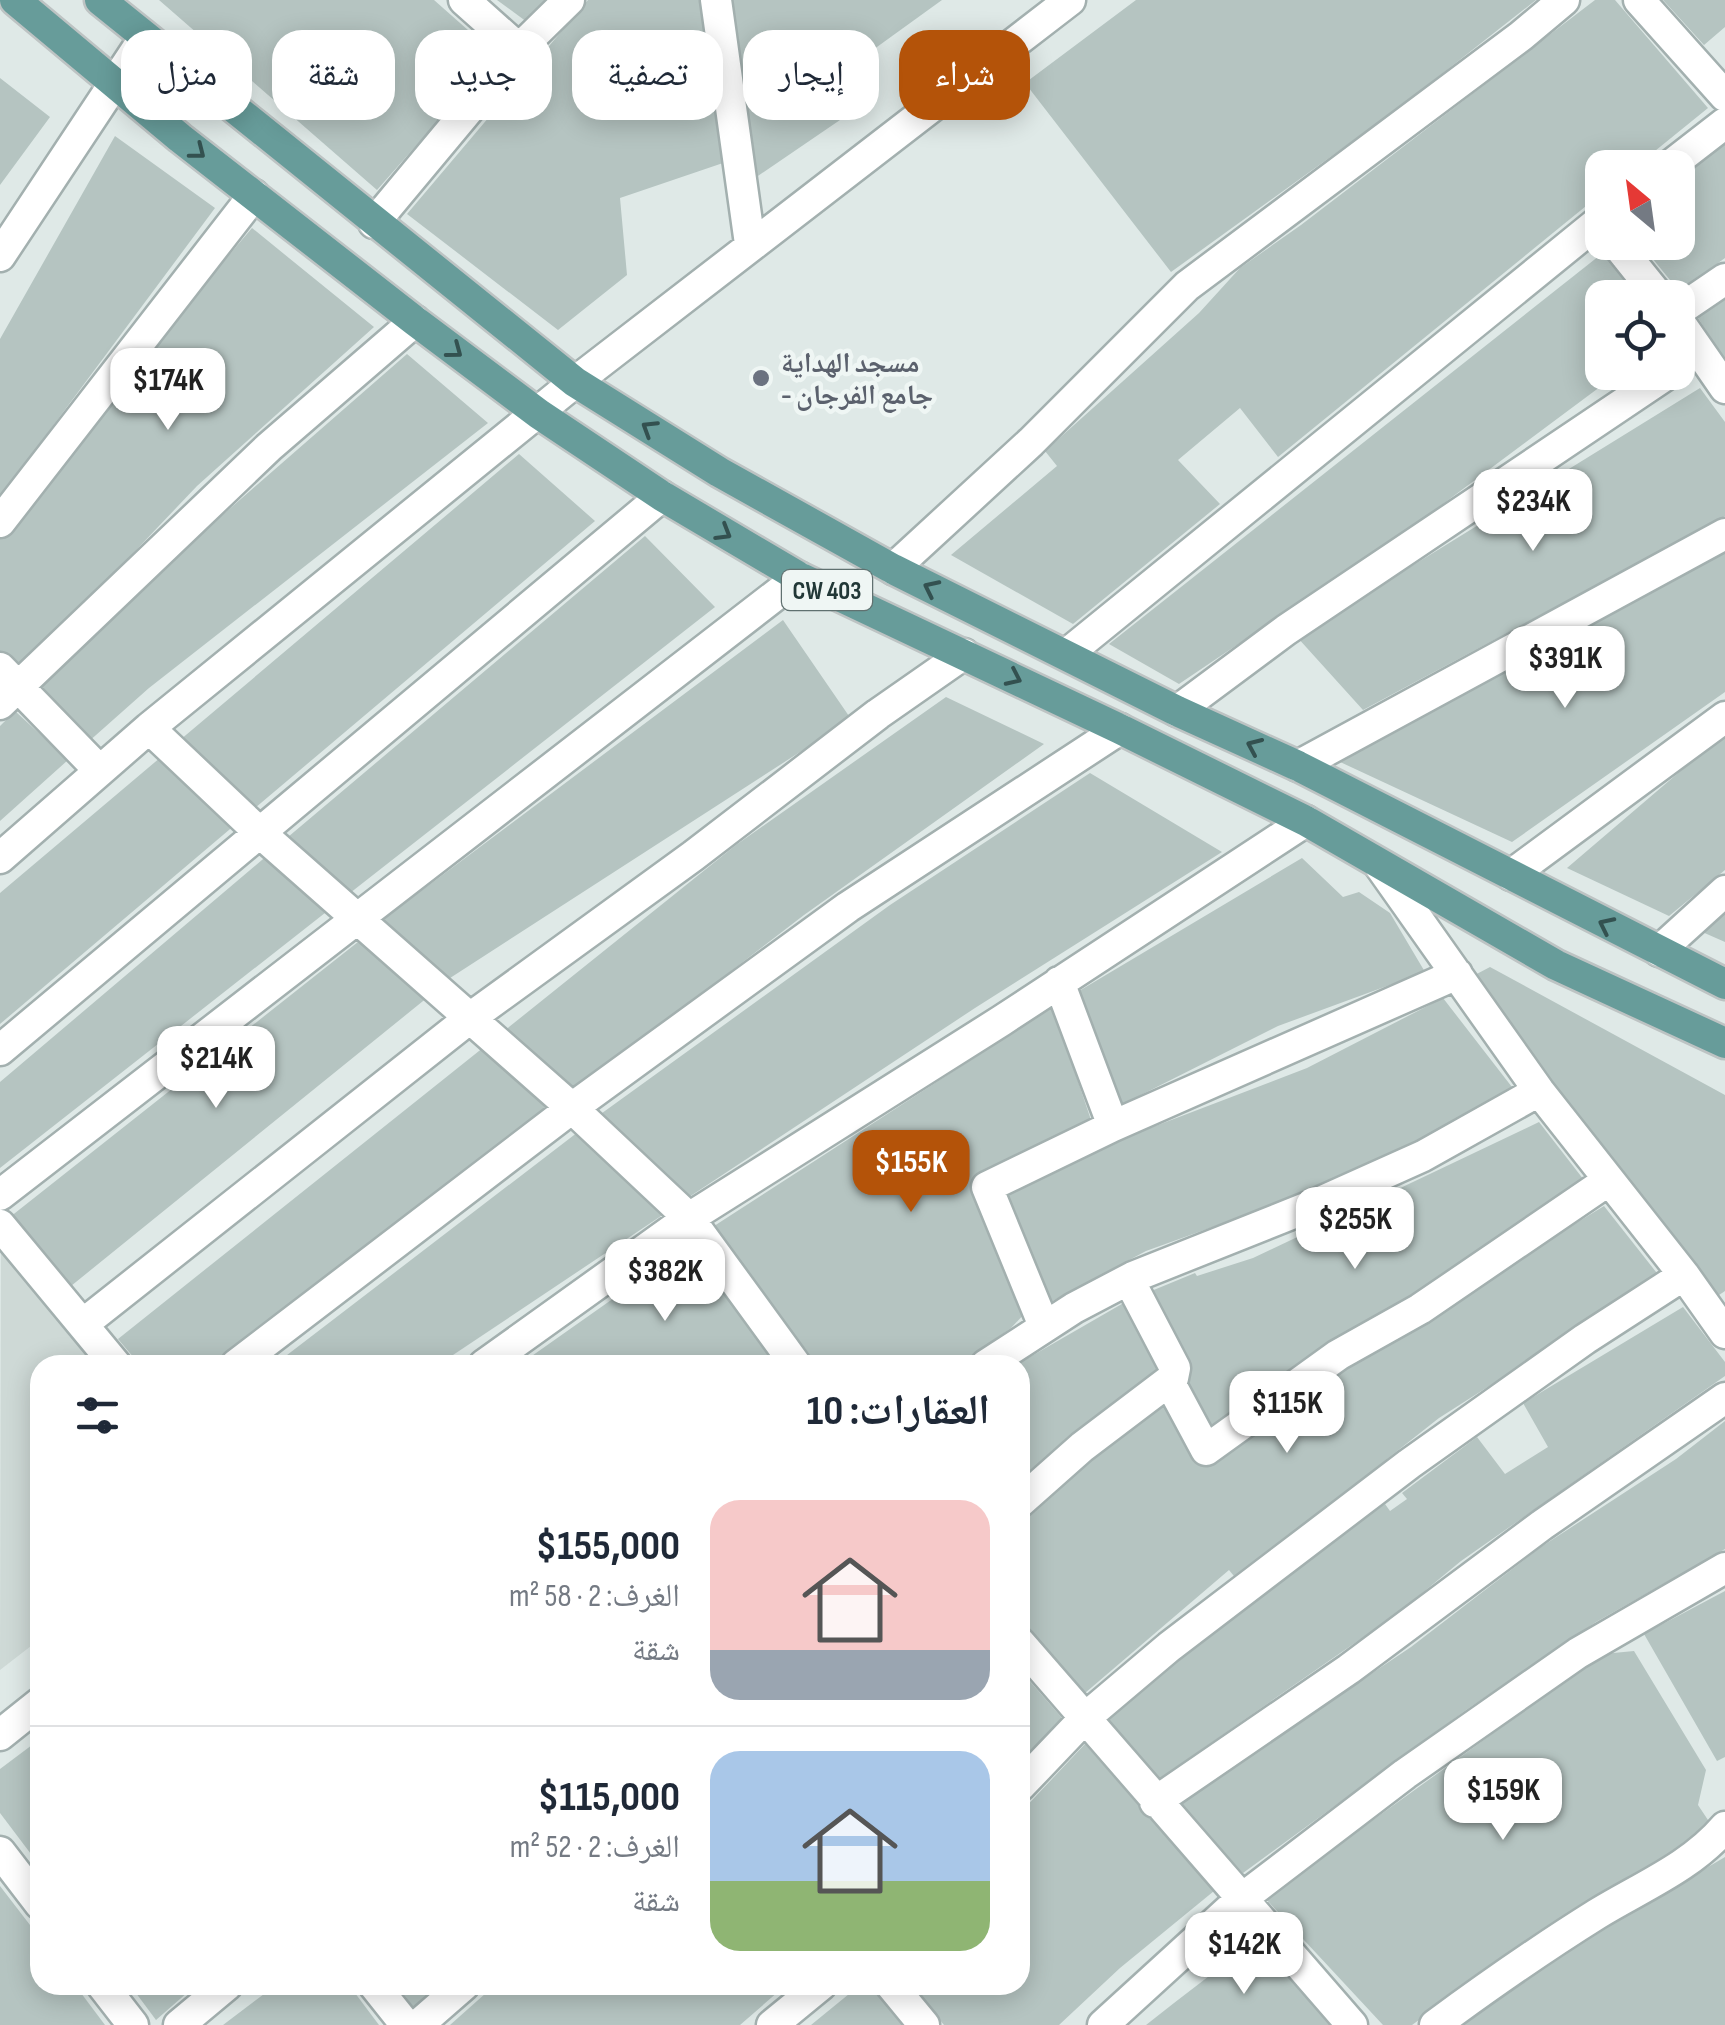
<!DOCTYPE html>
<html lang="ar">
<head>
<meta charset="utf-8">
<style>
  :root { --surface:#fff; --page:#f2f2f3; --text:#1f2937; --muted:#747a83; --line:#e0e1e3; --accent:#b45309 }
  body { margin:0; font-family:"Sofia Sans Condensed","Noto Naskh Arabic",sans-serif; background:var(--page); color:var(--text); direction:rtl; height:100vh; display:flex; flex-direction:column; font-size:38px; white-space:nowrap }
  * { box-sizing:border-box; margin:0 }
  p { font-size:32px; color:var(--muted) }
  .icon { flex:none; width:55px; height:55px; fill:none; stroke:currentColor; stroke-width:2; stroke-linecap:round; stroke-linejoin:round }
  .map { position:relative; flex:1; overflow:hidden; direction:ltr }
  .drawer { position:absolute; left:30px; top:1355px; width:1000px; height:640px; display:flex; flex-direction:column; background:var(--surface); border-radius:30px; box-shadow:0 5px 25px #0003; direction:rtl }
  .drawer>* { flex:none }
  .guide { position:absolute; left:30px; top:30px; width:1000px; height:90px; direction:rtl; display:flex; gap:20px }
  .needle { width:65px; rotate:331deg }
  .controls { position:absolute; left:1585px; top:150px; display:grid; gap:20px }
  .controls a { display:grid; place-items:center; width:110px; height:110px; border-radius:20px; background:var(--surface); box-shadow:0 5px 25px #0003; font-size:50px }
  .price { position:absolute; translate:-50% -85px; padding:0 22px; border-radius:20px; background:#fff; color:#222; font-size:32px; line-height:65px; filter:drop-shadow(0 2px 5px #0008) }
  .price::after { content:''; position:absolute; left:50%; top:60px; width:30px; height:22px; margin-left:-15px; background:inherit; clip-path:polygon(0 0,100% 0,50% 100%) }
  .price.selected { background:var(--accent); color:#fff }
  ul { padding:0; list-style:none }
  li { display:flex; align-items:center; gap:30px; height:250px; padding:0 40px }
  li+li { border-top:2px solid var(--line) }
  li span { display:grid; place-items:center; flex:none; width:280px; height:200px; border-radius:30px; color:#555 }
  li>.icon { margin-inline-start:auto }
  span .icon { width:120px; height:120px; fill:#fffc; stroke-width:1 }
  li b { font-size:42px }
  h2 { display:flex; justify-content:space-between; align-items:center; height:120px; padding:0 40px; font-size:42px }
  .pill { padding:0 35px; border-radius:30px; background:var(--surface); box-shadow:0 5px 25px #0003; font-size:35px; line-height:90px }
  .pill.selected { background:var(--accent); color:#fff }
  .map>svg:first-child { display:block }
  .built { fill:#ced9d6 }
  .building { fill:#b5c4c1 }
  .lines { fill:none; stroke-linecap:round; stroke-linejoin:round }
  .minor-casing { stroke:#a3b0af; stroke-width:35 }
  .major-casing { stroke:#bdc3c3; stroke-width:35 }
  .minor { stroke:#fff; stroke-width:30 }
  .major { stroke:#679c9a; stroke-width:30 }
  .oneway { stroke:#335150 }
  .worship-dot { fill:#6b7280; stroke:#eff6f4; stroke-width:4 }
  .labels { text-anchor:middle; stroke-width:9; stroke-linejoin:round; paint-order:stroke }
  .shield { fill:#eff6f4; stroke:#607170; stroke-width:2.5 }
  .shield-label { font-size:25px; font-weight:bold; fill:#223837 }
  .worship-label { font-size:28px; font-weight:bold; fill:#5b616d; stroke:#eff6f4; text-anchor:start }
</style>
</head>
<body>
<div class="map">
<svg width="1725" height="2025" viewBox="0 0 1725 2025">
  <rect width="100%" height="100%" fill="#dfe9e7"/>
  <!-- built -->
  <path class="built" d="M1,1245L96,1365H40V1639L0,1670Z"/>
  <!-- building -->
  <path class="building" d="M159,0H434L477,38L493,58L377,190Z
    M497,0H548L527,22Z
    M588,0H704L723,163L620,198L627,275L558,330L407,214Z
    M730,0H942L834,78L840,120L755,178Z
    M1136,0H1536L1401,106L1171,272L1025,83Z
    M1595,0H1615L1708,108L1634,168H1602V193L1278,457L1240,408L1178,460L1220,504L1073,624L951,555L1057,466L1045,451L1199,313L1240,268L1301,225Z
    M1663,0H1725V27L1704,45Z
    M0,78L50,117L0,185Z
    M115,136L215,208L0,497V339Z
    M1725,141V258L1679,291L1639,242H1678V179Z
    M252,228L374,327L197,486L21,671L0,653V537L111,394Z
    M1604,252L1638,298H1602V372H1620L1412,527L1179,684L1109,644Z
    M1725,296V361L1695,313Z
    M407,354L488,423L149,688L87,743L36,692L163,567Z
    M1700,388L1725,422V516L1363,710L1297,637Z
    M519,454L595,521L255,808L180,740Z
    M645,536L715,607L350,893L288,837Z
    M1725,550V692L1512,842L1338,761Z
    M783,620L851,719L447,980L381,921Z
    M946,697L1044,744L804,915L572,1093L504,1031L736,845Z
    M15,711L68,760L0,821V726Z
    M1725,733V870L1669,916L1567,868Z
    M161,757L236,824L0,1024V893Z
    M1090,773L1222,852L975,1008L689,1197L598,1116L890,905Z
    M269,854L330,909L0,1168V1082Z
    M1302,858L1343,897L1359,892L1390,913L1425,972L1278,1026L1119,1106L1079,991Z
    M1725,909V942L1700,931Z
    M363,938L428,997L71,1286L10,1217Z
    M1490,967L1725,1095V1291L1716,1297L1471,977Z
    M1443,998L1522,1100L1307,1193L1146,1251L1045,1305L1001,1199L1111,1143L1307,1068Z
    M1053,1007L1091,1120L974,1178L1028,1310L1011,1328L958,1365H818L711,1228Z
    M484,1047L551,1107L234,1365H140L118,1339Z
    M1539,1122L1594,1193L1203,1432L1144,1294L1195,1273L1197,1276L1253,1258Z
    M578,1132L667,1212L438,1365H274Z
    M1604,1206L1660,1277L1439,1418L1387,1459L1391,1465L1238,1581L1229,1570L1085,1693L1020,1628V1523L1169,1391L1208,1467L1324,1378Z
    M692,1243L783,1365H519Z
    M1127,1301L1165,1371L1077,1431L1020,1481V1365H1016Z
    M1683,1307L1725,1362V1376L1461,1561L1398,1613L1156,1781L1105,1718L1254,1597L1385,1504L1390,1511L1407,1499L1402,1493L1477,1437L1505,1474L1548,1447L1523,1403Z
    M1725,1421V1549L1596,1622L1466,1710L1243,1873L1179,1803L1411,1647L1541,1547L1676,1459Z
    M1725,1591V1757L1717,1761L1644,1634Z
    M1634,1651L1706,1770L1698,1805L1712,1826L1519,1948L1412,2025H1383L1265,1898L1603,1654Z
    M1020,1670L1062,1718L1020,1762Z
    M40,1739V1866L0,1813V1769Z
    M1085,1744L1214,1891L1120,1968L1059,2025H944L910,1985H1020V1813Z
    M1725,1857V2025H1453L1505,1987Z
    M0,1886L40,1938V1985H75L105,2025H0Z
    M1256,1940L1330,2025H1146L1174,2003Z
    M130,1985H196L156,2020Z
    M276,1985H349L379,2025H223Z
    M397,1985H448L417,2012Z
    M495,1985H786L740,2025H450Z
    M860,1985H870L903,2025H811Z"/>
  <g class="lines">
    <!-- minor casing -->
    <g class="minor-casing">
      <path id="minor" d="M464,0L519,49
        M716,0L750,244
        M1639,0L1725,96
        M1667,168L1725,123
        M374,223L519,49L569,0
        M1615,242L1660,298
        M0,256L145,37
        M1678,311L1725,279
        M1678,320L1725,388
        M0,522L254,195
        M893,569L1031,442L1187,286L1521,36L1564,0
        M1067,654L1602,219
        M0,668L99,770
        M0,704L269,447L415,321
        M1177,711L1286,630L1670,372
        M149,728L259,832L572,1108L689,1218L796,1365
        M1298,766L1725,534
        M0,858L149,728L575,382L1070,0
        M1380,866L1539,1091L1684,1275L1725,1333
        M1511,875L1725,717
        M1659,951L1725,891
        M1059,982L1113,1126
        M0,1050L662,496
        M0,1195L799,577
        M0,1225L116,1365
        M83,1324L470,1018L693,856L878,714L964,654
        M1044,1326L987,1187L1113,1126L1457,974
        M236,1365L572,1108L848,907L1120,729
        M484,1365L689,1218L1001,1021L1306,821
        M986,1365L1074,1308L1133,1277L1316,1204L1423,1156L1539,1091
        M1169,1381L1206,1450L1338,1355L1420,1309L1609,1180
        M1020,1502L1082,1447L1173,1378L1175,1368L1129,1280
        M1020,1643L1352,2025
        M0,1735L40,1703
        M1020,1786L1085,1718L1169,1647L1409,1464L1585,1339L1684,1275
        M1155,1802L1349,1669L1542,1525L1725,1398
        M0,1852L40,1904
        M102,1985L133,2025
        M374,1985L406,2025
        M891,1985L924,2025
        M179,2025L227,1985
        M418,2025L464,1985
        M772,2025L821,1985
        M1103,2025L1240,1900L1405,1774L1578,1653L1725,1568
        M1435,2025C1488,1986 1541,1949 1597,1914C1641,1887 1691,1867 1725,1827"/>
    </g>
    <!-- major casing -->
    <g class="major-casing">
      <path id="major" d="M15,0L180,138L415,321L539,414L662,496L799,577L1120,729L1306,821L1556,965L1725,1043
        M100,0L575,382L719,472L893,569L1177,711L1298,766L1725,984"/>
    </g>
    <!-- minor -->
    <use href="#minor" class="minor"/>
    <!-- major -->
    <use href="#major" class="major"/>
  </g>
  <!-- one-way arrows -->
  <defs><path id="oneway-chevron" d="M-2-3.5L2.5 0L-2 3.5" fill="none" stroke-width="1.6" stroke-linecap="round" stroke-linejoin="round" transform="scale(2.5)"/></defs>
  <g class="oneway">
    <use href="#oneway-chevron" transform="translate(198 152) rotate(38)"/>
    <use href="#oneway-chevron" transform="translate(455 351) rotate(37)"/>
    <use href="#oneway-chevron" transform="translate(649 428) rotate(-148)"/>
    <use href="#oneway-chevron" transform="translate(724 533) rotate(31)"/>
    <use href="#oneway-chevron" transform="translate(931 588) rotate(-154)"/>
    <use href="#oneway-chevron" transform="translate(1014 678) rotate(25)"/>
    <use href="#oneway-chevron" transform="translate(1254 746) rotate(-156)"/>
    <use href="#oneway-chevron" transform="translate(1606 925) rotate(-154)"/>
  </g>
  <!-- markers -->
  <circle class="worship-dot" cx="761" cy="378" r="10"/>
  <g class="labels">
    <!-- shield labels -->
    <rect class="shield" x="782" y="570" width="90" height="40" rx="8"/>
    <g class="shield-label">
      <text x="827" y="599">CW 403</text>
    </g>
    <!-- worship labels -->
    <g class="worship-label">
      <text x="781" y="372">مسجد الهداية<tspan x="781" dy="32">- جامع الفرجان</tspan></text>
    </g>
  </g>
</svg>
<div class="controls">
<a><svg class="needle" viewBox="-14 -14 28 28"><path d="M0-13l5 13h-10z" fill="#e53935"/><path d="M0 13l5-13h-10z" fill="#747a83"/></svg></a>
<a><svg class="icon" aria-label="locate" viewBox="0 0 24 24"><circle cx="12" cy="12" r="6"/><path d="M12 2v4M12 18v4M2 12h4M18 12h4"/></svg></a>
</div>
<b class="price" style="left:168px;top:433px">$174K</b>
<b class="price" style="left:1533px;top:554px">$234K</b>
<b class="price" style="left:1565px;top:711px">$391K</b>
<b class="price" style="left:216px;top:1111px">$214K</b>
<b class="price selected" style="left:911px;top:1215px">$155K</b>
<b class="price" style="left:1355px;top:1272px">$255K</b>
<b class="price" style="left:665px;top:1324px">$382K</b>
<b class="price" style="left:1287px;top:1456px">$115K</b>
<b class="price" style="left:1503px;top:1843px">$159K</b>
<b class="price" style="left:1244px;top:1997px">$142K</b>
<div class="guide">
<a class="pill selected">شراء</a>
<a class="pill">إيجار</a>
<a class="pill">تصفية</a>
<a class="pill">جديد</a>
<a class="pill">شقة</a>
<a class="pill">منزل</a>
</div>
<section class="drawer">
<h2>العقارات: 10<svg class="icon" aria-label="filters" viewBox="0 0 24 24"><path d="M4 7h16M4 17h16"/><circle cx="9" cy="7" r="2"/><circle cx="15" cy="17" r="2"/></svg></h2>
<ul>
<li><span style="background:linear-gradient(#f6c9c9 75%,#9aa5b1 0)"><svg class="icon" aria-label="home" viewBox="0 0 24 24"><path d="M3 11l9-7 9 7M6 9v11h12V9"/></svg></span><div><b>$155,000</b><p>الغرف: 2 · 58 m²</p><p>شقة</p></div></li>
<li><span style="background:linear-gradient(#a9c7e8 65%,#8fb573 0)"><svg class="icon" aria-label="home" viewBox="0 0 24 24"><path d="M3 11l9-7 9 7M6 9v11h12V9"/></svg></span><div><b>$115,000</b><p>الغرف: 2 · 52 m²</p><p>شقة</p></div></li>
</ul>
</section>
</div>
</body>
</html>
